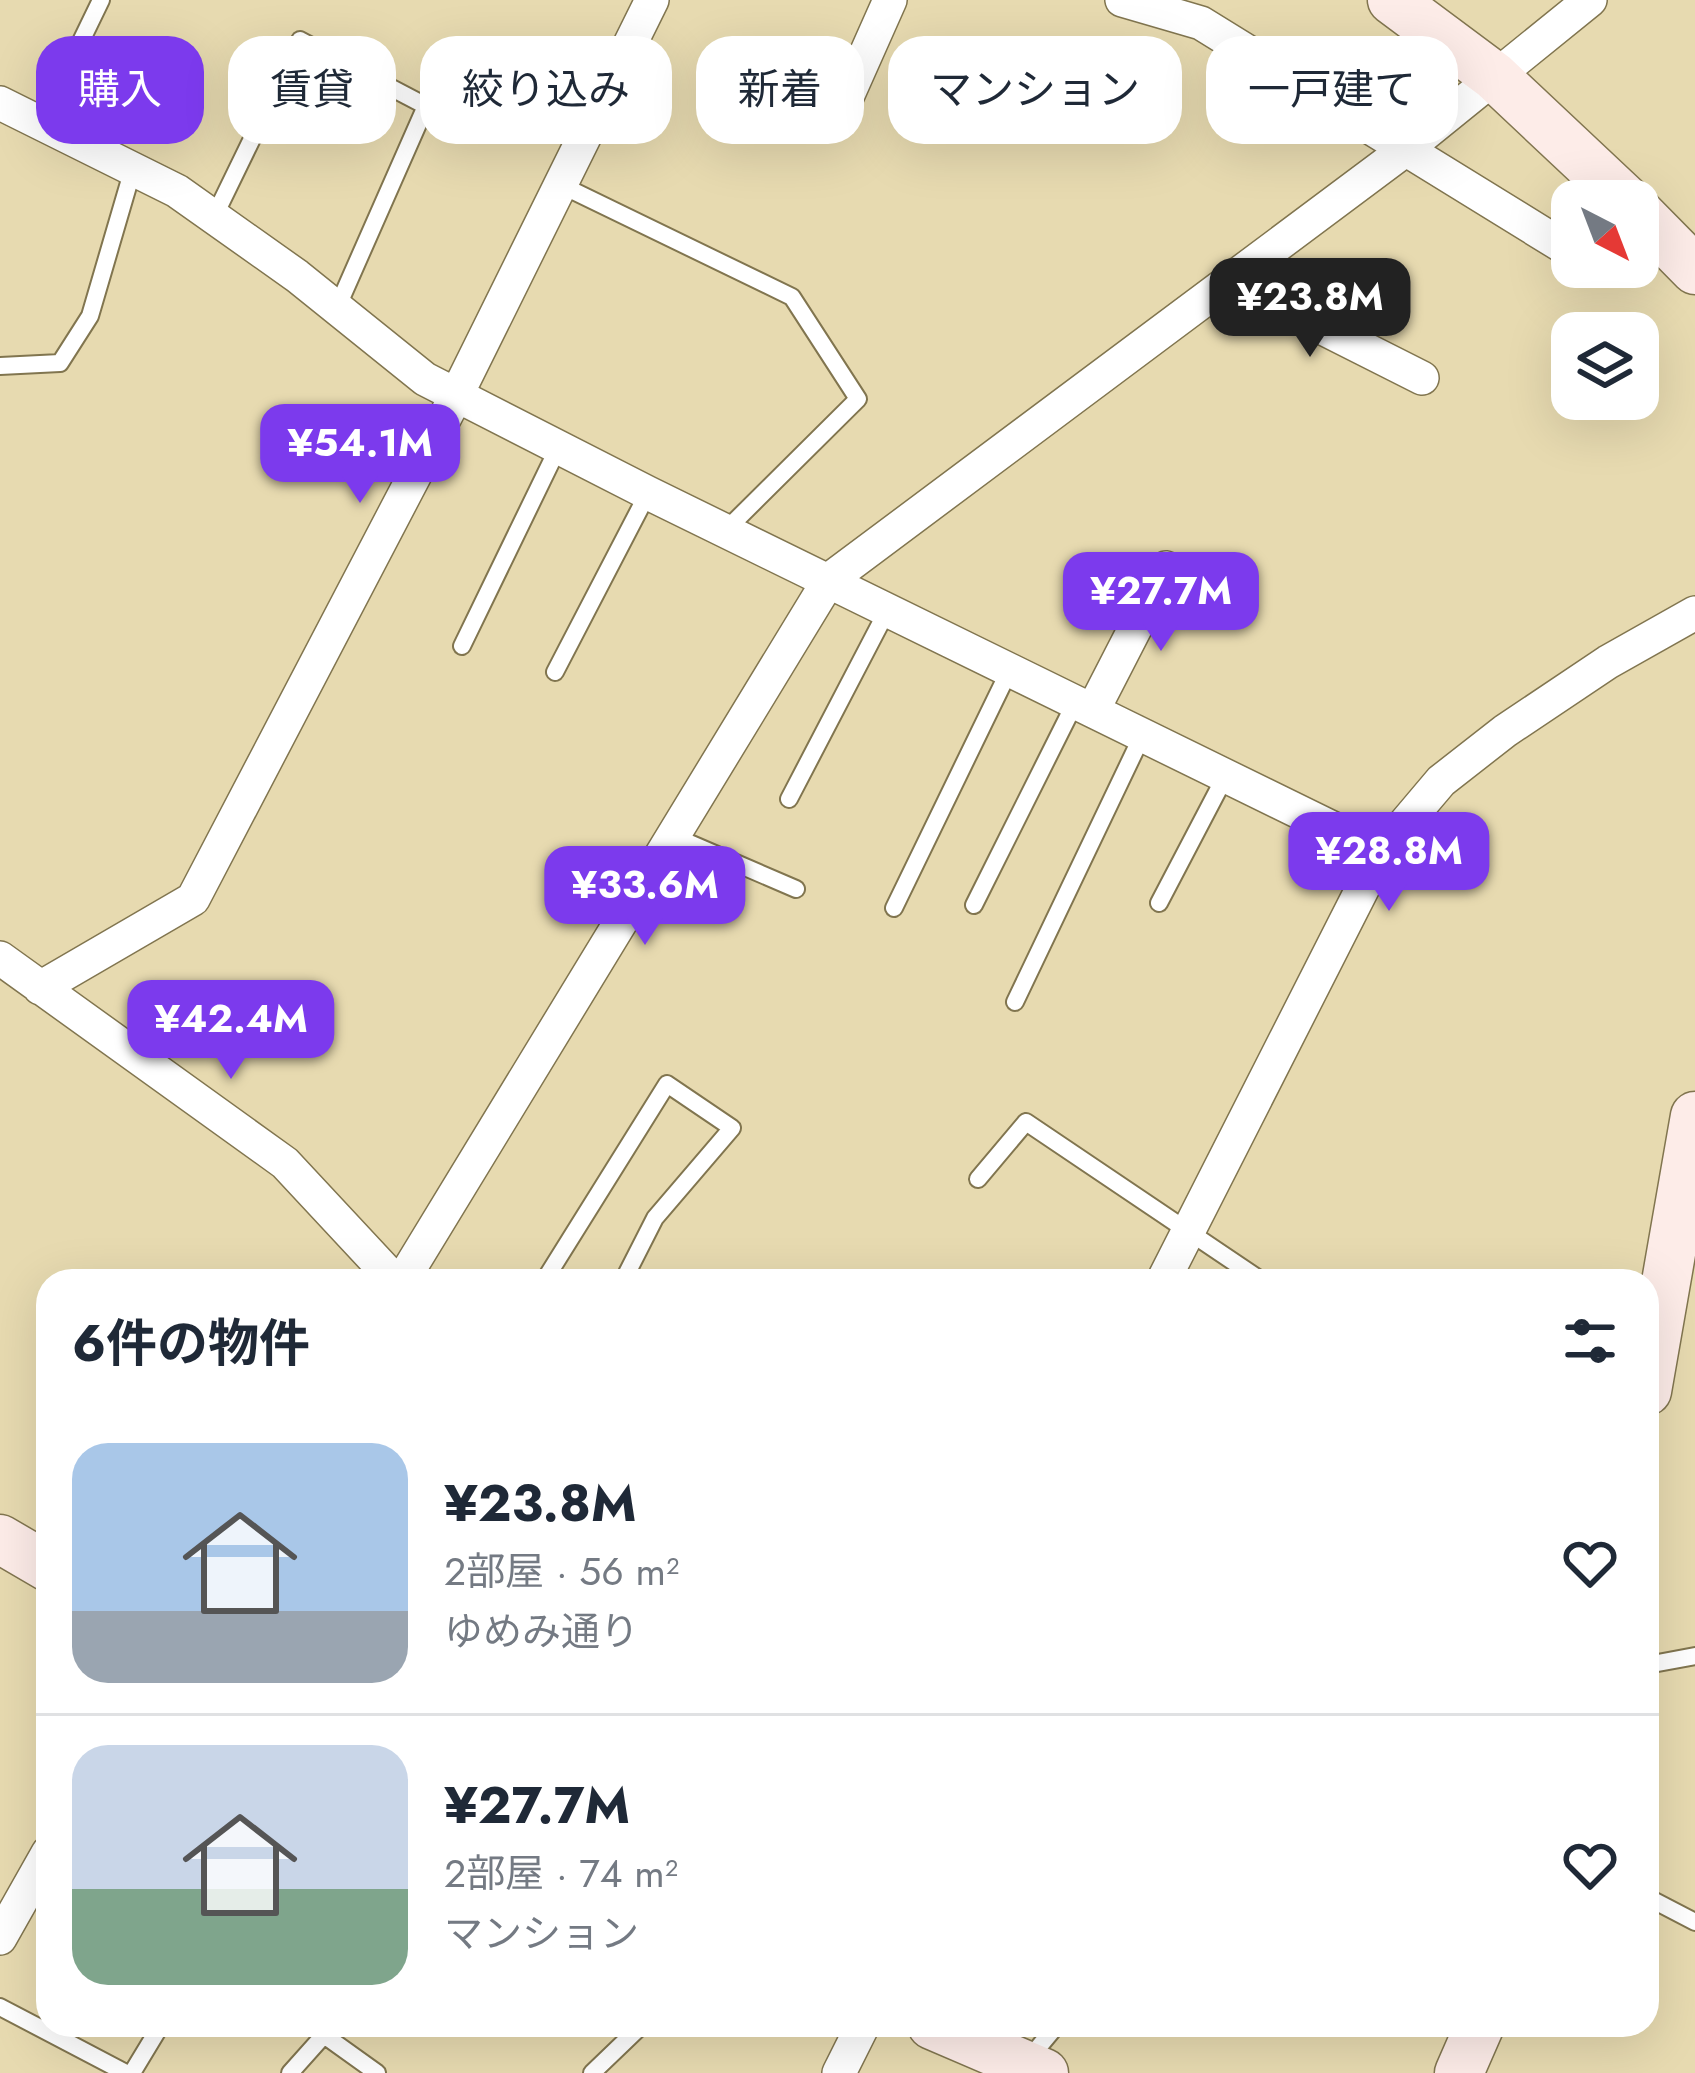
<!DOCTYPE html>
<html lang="ja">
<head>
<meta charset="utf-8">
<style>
  :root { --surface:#fff; --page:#f2f2f3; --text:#1f2937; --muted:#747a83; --line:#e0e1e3; --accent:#7c3aed }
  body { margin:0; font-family:Jost,"Noto Sans JP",sans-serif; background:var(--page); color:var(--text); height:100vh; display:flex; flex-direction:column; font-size:45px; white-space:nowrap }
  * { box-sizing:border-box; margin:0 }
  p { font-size:39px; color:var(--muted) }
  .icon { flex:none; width:66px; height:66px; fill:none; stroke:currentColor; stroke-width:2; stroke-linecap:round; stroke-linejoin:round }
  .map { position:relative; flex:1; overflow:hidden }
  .details { position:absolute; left:36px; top:1269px; width:1623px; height:768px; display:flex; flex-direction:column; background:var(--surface); border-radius:36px; box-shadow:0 12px 48px #0002 }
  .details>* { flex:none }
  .hud { position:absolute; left:36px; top:36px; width:1623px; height:108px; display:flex; gap:24px }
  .needle { width:78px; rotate:138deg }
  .fabs { position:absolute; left:1551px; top:180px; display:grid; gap:24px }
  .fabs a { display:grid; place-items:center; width:108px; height:108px; border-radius:24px; background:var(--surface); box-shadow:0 12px 48px #0002; font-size:60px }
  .price { position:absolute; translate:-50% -102px; padding:0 27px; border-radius:24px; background:var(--accent); color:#fff; font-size:39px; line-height:78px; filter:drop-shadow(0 3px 6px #0008) }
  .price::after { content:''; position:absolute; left:50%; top:72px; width:36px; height:27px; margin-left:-18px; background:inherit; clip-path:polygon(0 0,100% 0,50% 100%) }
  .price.active { background:#222; color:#fff }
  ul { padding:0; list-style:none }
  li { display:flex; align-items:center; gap:36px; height:300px; padding:0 36px }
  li+li { border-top:3px solid var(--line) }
  li span { display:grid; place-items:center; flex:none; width:336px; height:240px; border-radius:36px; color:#555 }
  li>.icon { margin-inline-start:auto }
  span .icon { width:144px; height:144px; fill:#fffc; stroke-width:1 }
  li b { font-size:51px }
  h2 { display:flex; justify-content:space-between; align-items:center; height:144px; padding:0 36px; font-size:51px }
  .tag { padding:0 42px; border-radius:36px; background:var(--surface); box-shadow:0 12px 48px #0002; font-size:42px; line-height:108px }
  .tag.active { background:var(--accent); color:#fff }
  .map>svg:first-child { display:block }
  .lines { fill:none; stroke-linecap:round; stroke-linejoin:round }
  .lane-casing { stroke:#81754f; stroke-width:20 }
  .street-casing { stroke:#81754f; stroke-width:36 }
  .secondary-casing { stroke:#81754f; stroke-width:51 }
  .lane { stroke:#fff; stroke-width:16 }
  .street { stroke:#fff; stroke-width:33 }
  .secondary { stroke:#fdece8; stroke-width:48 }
</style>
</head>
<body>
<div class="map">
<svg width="1695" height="2073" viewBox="0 0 1695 2073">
  <rect width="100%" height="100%" fill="#e7dab0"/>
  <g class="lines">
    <!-- lane casing -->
    <g class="lane-casing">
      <path id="lane" d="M41,124L101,0
        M561,185L792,297L858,399L727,529
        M214,217L300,40L426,106L337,308
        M0,366L60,363L90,316L133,169
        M462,646L559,446
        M555,672L648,493
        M789,799L888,609
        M673,836L796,889
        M1159,903L1226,775
        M974,905L1076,701
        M894,908L1010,669
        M1015,1002L1143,734
        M978,1179L1026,1122L1262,1281
        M544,1281L667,1084L732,1128L655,1218L623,1281
        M1647,1665L1695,1656
        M1647,1897L1695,1922
        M0,2007L126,2073
        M1027,2061L1057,2025
        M132,2073L161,2025
        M290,2073L324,2035L377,2073
        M592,2073L642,2025"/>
    </g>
    <!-- street casing -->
    <g class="street-casing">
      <path id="street" d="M1122,0L1201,23L1569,250L1572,247
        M0,103L177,191L297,276L425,379L648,493L1381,852
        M842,108L890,0
        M1230,281L1422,378
        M1093,710L1166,568
        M0,958L285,1163L395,1281
        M40,988L193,899L456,396L652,0
        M402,1281L829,580L1406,149L1590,0
        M1163,1281L1381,852L1441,781L1505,731L1608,662L1695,613
        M0,1938L48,1853
        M839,2073L863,2025"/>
    </g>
    <!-- secondary casing -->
    <g class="secondary-casing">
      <path id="secondary" d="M1392,0L1494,76L1627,201
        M1638,212L1695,270
        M1647,1391L1695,1116
        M0,1539L48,1567
        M932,2025L1044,2073
        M1459,2073L1480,2025"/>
    </g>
    <!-- lane -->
    <use href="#lane" class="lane"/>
    <!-- street -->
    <use href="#street" class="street"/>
    <!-- secondary -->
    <use href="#secondary" class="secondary"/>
  </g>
</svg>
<div class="fabs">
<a><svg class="needle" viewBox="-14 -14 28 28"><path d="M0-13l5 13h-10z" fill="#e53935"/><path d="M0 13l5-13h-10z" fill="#747a83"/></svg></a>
<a><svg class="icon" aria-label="layers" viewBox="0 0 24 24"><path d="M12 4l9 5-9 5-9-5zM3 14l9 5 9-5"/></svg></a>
</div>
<b class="price active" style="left:1310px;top:360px">¥23.8M</b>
<b class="price" style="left:360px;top:506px">¥54.1M</b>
<b class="price" style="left:1161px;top:654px">¥27.7M</b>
<b class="price" style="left:1389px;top:914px">¥28.8M</b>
<b class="price" style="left:645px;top:948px">¥33.6M</b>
<b class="price" style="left:231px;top:1082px">¥42.4M</b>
<div class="hud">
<a class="tag active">購入</a>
<a class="tag">賃貸</a>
<a class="tag">絞り込み</a>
<a class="tag">新着</a>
<a class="tag">マンション</a>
<a class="tag">一戸建て</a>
</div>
<section class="details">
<h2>6件の物件<svg class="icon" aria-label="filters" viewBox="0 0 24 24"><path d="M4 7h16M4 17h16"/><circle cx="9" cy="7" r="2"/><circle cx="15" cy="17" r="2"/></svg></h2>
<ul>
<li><span style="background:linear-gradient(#a9c7e8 70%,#9aa5b1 0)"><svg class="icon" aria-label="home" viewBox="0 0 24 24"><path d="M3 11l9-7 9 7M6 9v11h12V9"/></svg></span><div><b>¥23.8M</b><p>2部屋 · 56 m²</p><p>ゆめみ通り</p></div><svg class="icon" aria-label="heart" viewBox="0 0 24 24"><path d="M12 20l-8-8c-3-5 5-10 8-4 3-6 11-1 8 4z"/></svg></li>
<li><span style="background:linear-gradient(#c9d6e8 60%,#7fa58c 0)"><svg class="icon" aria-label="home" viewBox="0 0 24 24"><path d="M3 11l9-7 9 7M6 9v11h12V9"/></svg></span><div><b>¥27.7M</b><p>2部屋 · 74 m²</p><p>マンション</p></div><svg class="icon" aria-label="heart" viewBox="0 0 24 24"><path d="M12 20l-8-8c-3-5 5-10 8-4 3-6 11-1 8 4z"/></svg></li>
</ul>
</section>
</div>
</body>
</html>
